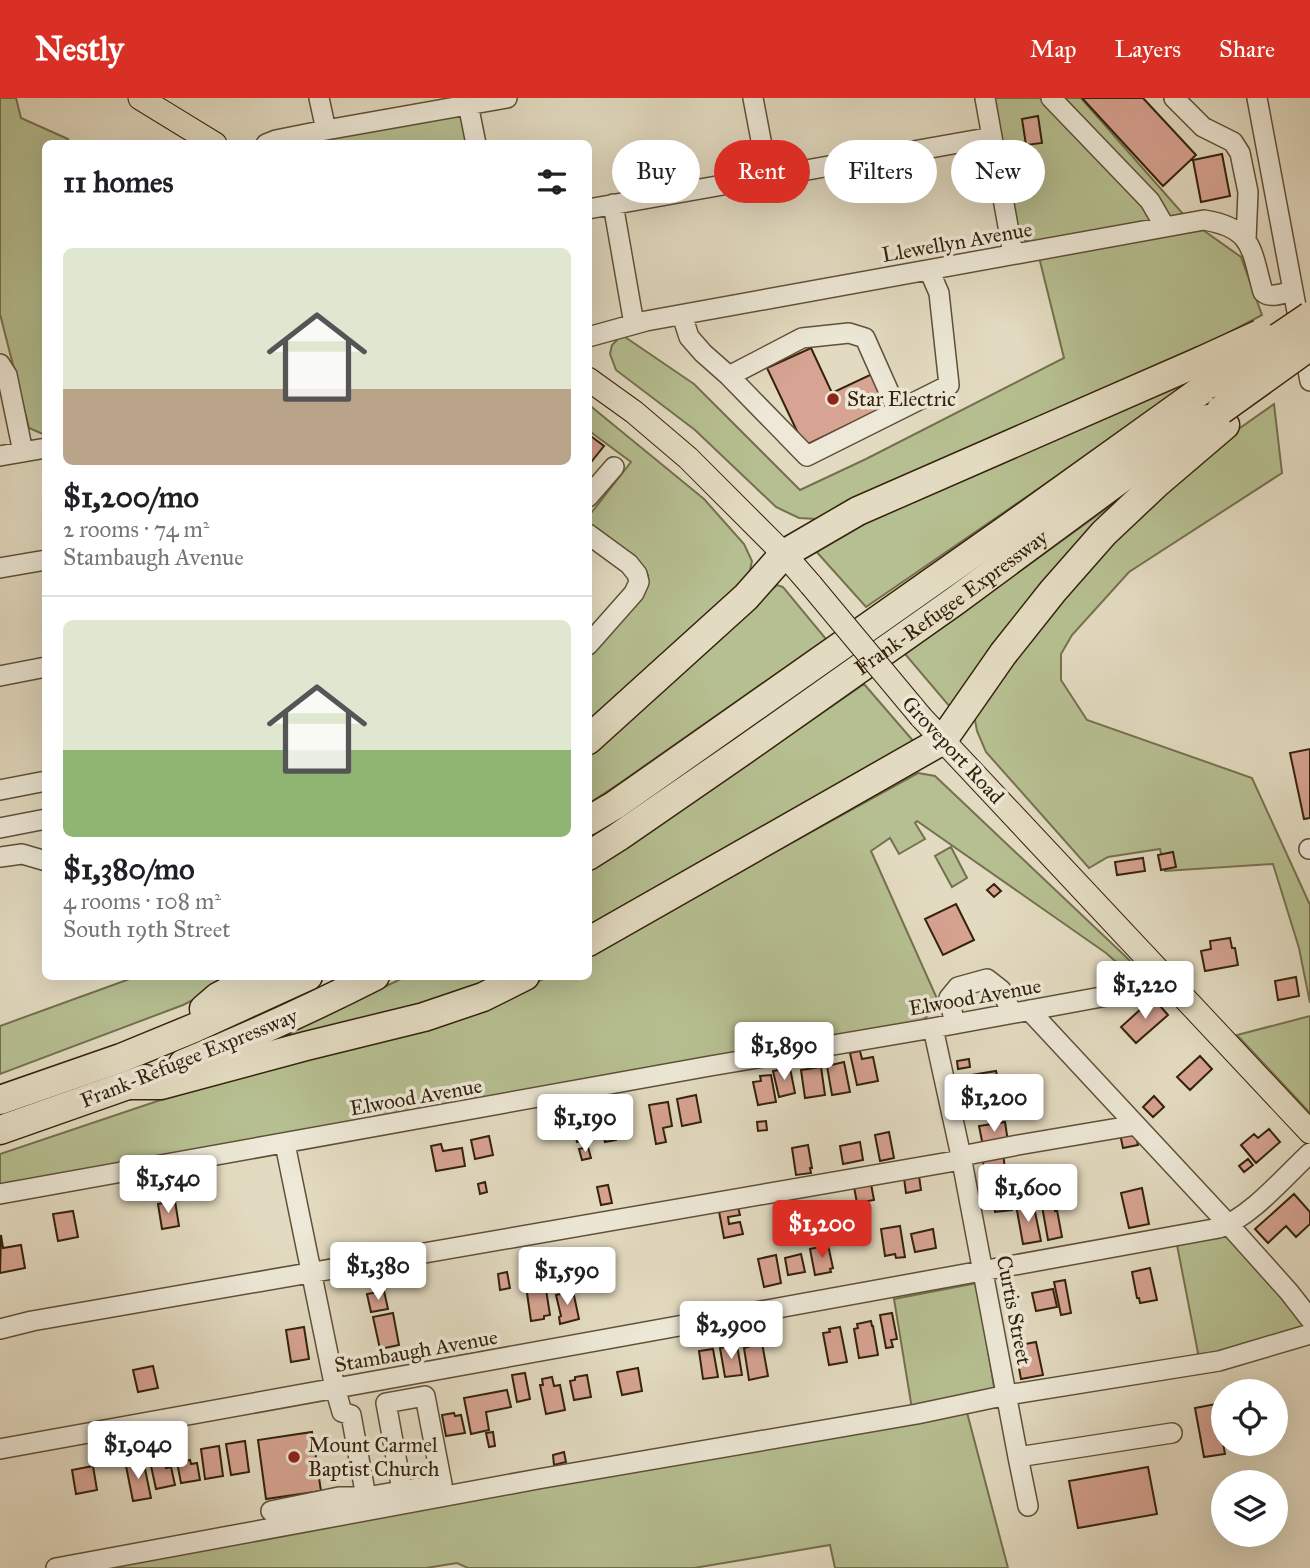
<!DOCTYPE html>
<html lang="en">
<head>
<meta charset="utf-8">
<style>
  :root { --surface:#fff; --page:#f2f2f2; --text:#202124; --muted:#757577; --line:#e0e0e0; --accent:#d93025 }
  body { margin:0; font-family:"IM FELL Great Primer",serif; background:var(--page); color:var(--text); height:100vh; display:flex; flex-direction:column; font-size:26px; white-space:nowrap }
  * { box-sizing:border-box; margin:0 }
  p { font-size:23px; color:var(--muted) }
  .icon { flex:none; width:38px; height:38px; fill:none; stroke:currentColor; stroke-width:2; stroke-linecap:round; stroke-linejoin:round }
  .map { position:relative; flex:1; overflow:hidden }
  .sheet { position:absolute; left:42px; top:42px; width:550px; height:840px; display:flex; flex-direction:column; background:var(--surface); border-radius:10px; box-shadow:0 7px 28px #0002 }
  .sheet>* { flex:none }
  .hud { position:absolute; left:612px; top:42px; width:592px; height:63px; display:flex; gap:14px }
  .tools { position:absolute; left:1211px; top:1281px; display:grid; gap:14px }
  .tools a { display:grid; place-items:center; width:77px; height:77px; border-radius:50%; background:var(--surface); box-shadow:0 7px 28px #0002; font-size:35px }
  .price { position:absolute; translate:-50% -60px; padding:0 16px; border-radius:7px; background:#fff; color:#222; font-size:23px; line-height:46px; filter:drop-shadow(0 2px 4px #0008) }
  .price::after { content:''; position:absolute; left:50%; top:42px; width:21px; height:16px; margin-left:-10px; background:inherit; clip-path:polygon(0 0,100% 0,50% 100%) }
  .price.current { background:var(--accent); color:#fff }
  ul { padding:0; list-style:none }
  li { display:grid; align-content:center; gap:14px; height:371px; padding:0 21px }
  li+li { border-top:2px solid var(--line) }
  li span { display:grid; place-items:center; height:217px; border-radius:10px; color:#555 }
  li>.icon { margin-inline-start:auto }
  span .icon { width:126px; height:126px; fill:#fffc; stroke-width:1 }
  li b { font-size:30px }
  h2 { display:flex; justify-content:space-between; align-items:center; height:84px; padding:0 21px; font-size:30px }
  .chip { padding:0 24px; border-radius:32px; background:var(--surface); box-shadow:0 7px 28px #0002; font-size:24px; line-height:63px }
  .chip.current { background:var(--accent); color:#fff }
  header { display:flex; align-items:center; gap:42px; box-sizing:border-box; height:98px; padding:0 35px; background:var(--accent); color:#fff }
  header strong { font-size:33px }
  nav { display:flex; gap:38px; margin-inline-start:auto; font-size:24px }
  .map>svg:first-child { display:block }
  .green { fill:#b6bf91; stroke:#75704e; stroke-width:2 }
  .building { fill:#d7a392; stroke:#34220b; stroke-width:2 }
  .lines { fill:none; stroke-linecap:round; stroke-linejoin:round }
  .minor-casing { stroke:#605038; stroke-width:22 }
  .major-casing { stroke:#34220b; stroke-width:25 }
  .highway-casing { stroke:#34220b; stroke-width:31 }
  .minor { stroke:#ede8d7; stroke-width:19 }
  .major { stroke:#e3dbc1; stroke-width:23 }
  .highway { stroke:#e3dbc1; stroke-width:28 }
  .major-bridge-casing { stroke:#34220b; stroke-width:25; stroke-linecap:butt }
  .highway-bridge-casing { stroke:#34220b; stroke-width:31; stroke-linecap:butt }
  .major-bridge { stroke:#e3dbc1; stroke-width:23 }
  .highway-bridge { stroke:#e3dbc1; stroke-width:28 }
  .poi-dot { fill:#8f2418; stroke:#ede8d7; stroke-width:2.5 }
  .labels { text-anchor:middle; stroke-width:7; stroke-linejoin:round; paint-order:stroke }
  .street-label { font-size:21px; fill:#34220b; stroke:#ede8d7 }
  .poi-label { font-size:21px; fill:#34220b; stroke:#ede8d7; text-anchor:start }
</style>
</head>
<body>
<header>
<strong>Nestly</strong>
<nav><a>Map</a><a>Layers</a><a>Share</a></nav>
</header>
<div class="map">
<svg width="1310" height="1470" viewBox="0 0 1310 1470">
  <rect width="100%" height="100%" fill="#e3dbc1"/>
  <filter id="stains"><feTurbulence type="fractalNoise" baseFrequency=".00286" numOctaves="4"/><feColorMatrix values="0 0 0 0 .2 0 0 0 0 .09 0 0 0 0 .02 0 0 0 .5 -.17"/></filter>
  <radialGradient id="worn" r=".72"><stop offset=".6" stop-color="#630" stop-opacity="0"/><stop offset="1" stop-color="#630" stop-opacity=".3"/></radialGradient>
  <!-- green -->
  <path class="green" d="M0,0H16L21,20L68,41L69,45L46,46L45,337L29,330L0,216Z
    M992,0H1081L1184,117L1032,146L1016,138Z
    M463,16L469,46H302Z
    M1203,132L1241,159L1262,217L1150,277L839,415L816,421L799,420L776,409L695,332L616,272L610,256L612,247L622,237L694,286L800,392L866,361L1064,260L1039,159Z
    M1192,278L1194,284L866,509L814,451L880,416Z
    M588,306L704,401L744,446L752,463L746,492L588,632V553L645,490L648,477L588,427V419L631,364L588,332Z
    M1274,306L1282,375L1129,474L1072,537L1061,556V582L1087,622L1252,680L1310,807V905L1299,850L1273,766L1165,773L1160,751L1108,759L1089,770L986,654L977,633L974,617L989,591L1064,500L1131,426L1220,344Z
    M1132,392L950,609L905,556Z
    M777,487L783,489L826,541L620,685L588,706V655Z
    M864,586L915,645L588,836V773L634,745Z
    M918,675L935,678L1124,857L1145,878L1139,884L1106,855L917,723L915,725L925,741L899,756L890,740L871,753L939,905L920,926L0,1090V1056L223,981L505,901L547,879L588,878V857Z
    M951,749L967,780L952,789L935,758Z
    M135,879H239L183,907L0,976V928Z
    M405,879H507L419,912L269,944Z
    M1310,918V1015L1237,937Z
    M1227,1136L1310,1224V1237L1199,1260L1177,1147Z
    M977,1185L996,1301L965,1307L1008,1470H835L830,1447L694,1470H468L457,1465L426,1470H46L634,1368L912,1311L894,1201Z"/>
  <!-- building -->
  <path class="building" d="M1082,0H1143L1196,57L1163,88Z
    M1038,18L1042,45L1026,47L1022,21Z
    M1222,56L1230,98L1201,104L1193,62Z
    M811,250L832,295L872,276L887,308L804,348L767,270Z
    M588,336L604,348L588,368Z
    M1310,651V720L1304,721L1290,655Z
    M1173,754L1176,769L1161,772L1158,757Z
    M1143,760L1145,773L1117,777L1115,764Z
    M994,786L1001,793L994,799L987,792Z
    M956,806L974,842L943,857L925,821Z
    M1230,840L1232,850H1235L1238,867L1205,873L1201,853L1211,851L1210,843Z
    M1296,879L1299,898L1278,902L1275,883Z
    M1153,900L1168,917L1136,945L1121,929Z
    M860,953L862,961L873,959L878,983L857,987L850,955Z
    M1200,958L1212,971L1190,992L1177,979Z
    M969,961L970,969L958,971L957,963Z
    M844,964L850,994L832,997L827,968Z
    M821,969L825,997L805,1000L801,972Z
    M790,970L795,995L779,999L773,973Z
    M996,973L997,977H1000L1003,991L974,996L973,994L968,995L965,978Z
    M771,977L776,1004L758,1007L753,984L761,983L760,978Z
    M696,997L701,1024L682,1028L677,1001Z
    M1007,997L1010,1009L1005,1010L1006,1015L979,1021L975,1005Z
    M1154,998L1164,1009L1153,1019L1143,1009Z
    M668,1004L672,1028L663,1030L666,1044L656,1046L649,1007Z
    M611,1011L616,1033H614L616,1042L605,1044L598,1014Z
    M589,1013L594,1039L577,1044L572,1020L578,1019L577,1015Z
    M766,1023L767,1032L758,1033L757,1024Z
    M1005,1024L1008,1044L983,1048L979,1028Z
    M1269,1031L1280,1044L1256,1065L1241,1047L1254,1036L1258,1040Z
    M889,1034L894,1060L880,1063L875,1037Z
    M1135,1034L1138,1047L1123,1050L1120,1036Z
    M489,1038L493,1057L475,1061L471,1042Z
    M860,1044L863,1062L843,1066L840,1048Z
    M441,1046L443,1053L462,1050L465,1068L436,1073L431,1048Z
    M808,1047L812,1070H810L811,1075L796,1077L792,1050Z
    M588,1049L591,1060L582,1062L579,1051Z
    M1003,1055L1005,1071L985,1075L982,1059Z
    M1248,1061L1253,1067L1244,1074L1239,1068Z
    M919,1078L921,1092L906,1095L904,1080Z
    M1035,1081L1038,1099L1029,1101L1025,1083Z
    M485,1084L487,1094L480,1096L478,1086Z
    M871,1086L874,1102L857,1105L854,1089Z
    M608,1087L612,1105L601,1107L597,1089Z
    M1142,1090L1149,1126L1129,1130L1121,1095Z
    M1294,1096L1310,1114V1126L1296,1139L1286,1128L1268,1145L1255,1131Z
    M1011,1101L1012,1112L995,1114L994,1103Z
    M175,1103L179,1128L162,1131L158,1106Z
    M737,1105L740,1117L728,1119L729,1126L740,1124L743,1136L724,1140L718,1108Z
    M1028,1105L1030,1115L1035,1114L1041,1143L1023,1146L1016,1107Z
    M1054,1106L1055,1113L1057,1112L1062,1139L1048,1142L1042,1108Z
    M73,1113L78,1139L58,1143L53,1116Z
    M900,1128L905,1159L896,1160L895,1156L885,1158L881,1131Z
    M933,1131L936,1150L915,1154L911,1136Z
    M1,1137L3,1150L21,1147L25,1170L0,1175Z
    M828,1147L833,1170L830,1171L831,1174L815,1177L810,1151Z
    M801,1156L805,1174L788,1177L785,1160Z
    M776,1157L781,1185L764,1189L758,1161Z
    M1150,1170L1157,1202L1140,1205L1139,1200H1137L1132,1174Z
    M507,1174L510,1190L500,1192L498,1176Z
    M1065,1182L1071,1215L1061,1217L1054,1184Z
    M545,1185L550,1217L544,1218V1221L531,1223L526,1188Z
    M1053,1191L1057,1209L1036,1213L1032,1195Z
    M384,1193L388,1211L371,1214L367,1196Z
    M573,1193L579,1221L560,1226L559,1219L561,1218L556,1197Z
    M393,1215L399,1247L380,1251L373,1219Z
    M892,1215L897,1241L891,1242L893,1249L886,1250L880,1217Z
    M871,1223L872,1228H873L878,1257L859,1260L854,1231L858,1230L857,1226Z
    M304,1229L309,1261L291,1264L286,1232Z
    M840,1229L847,1264L829,1267L823,1235L830,1234L829,1231Z
    M1036,1244L1043,1277L1021,1281L1015,1248Z
    M762,1245L768,1278L749,1282L744,1250Z
    M737,1247L742,1277L725,1279L720,1250Z
    M713,1251L718,1279L703,1281L699,1253Z
    M153,1268L158,1290L138,1294L133,1272Z
    M638,1270L642,1293L622,1297L617,1274Z
    M525,1275L530,1301L517,1304L512,1277Z
    M587,1277L591,1299L574,1302L570,1283L575,1282V1279Z
    M552,1279L554,1288L560,1287L565,1312L546,1316L540,1287H543L542,1281Z
    M507,1292L511,1309L486,1314L489,1332L471,1336L464,1300Z
    M1216,1306L1225,1356L1204,1359L1195,1310Z
    M454,1315L455,1318L461,1317L465,1335L446,1338L442,1317Z
    M312,1334L321,1393L266,1401L258,1342Z
    M493,1334L495,1348L489,1349L486,1335Z
    M245,1343L249,1374L231,1377L226,1346Z
    M219,1348L223,1378L205,1381L201,1351Z
    M564,1354L566,1364L554,1367L553,1357Z
    M134,1361L135,1368L139,1367L140,1372L145,1371L151,1400L133,1403L125,1363Z
    M190,1362L191,1366L197,1365L200,1382L181,1385L177,1364Z
    M165,1365L166,1370L171,1369L175,1387L156,1391L151,1368Z
    M93,1368L97,1392L76,1396L72,1372Z
    M1148,1369L1157,1416L1078,1430L1069,1383Z"/>
  <g class="lines">
    <!-- minor casing -->
    <g class="minor-casing">
      <path id="minor" d="M319,0L326,32
        M753,0L768,79
        M985,0L1013,156
        M1051,0L1150,103L1165,129
        M1174,0L1203,29L1233,44L1240,55L1248,94L1246,142
        M1257,0L1310,283
        M468,6L476,46
        M266,46L276,42L326,32L507,0
        M613,106L634,226
        M588,111L992,39
        M682,217L689,239L703,255L729,278L807,358L949,287L939,195L929,172
        M588,239L646,223L1204,122C1254,130 1251,152 1263,194C1271,201 1283,195 1292,193
        M0,266L7,277L23,354
        M729,278L802,240L849,235L865,240L897,312
        M0,358L46,350
        M588,399L614,369
        M588,436L629,466L637,476L639,484L634,495L588,547
        M0,470L46,462
        M0,578L46,569
        M0,692L46,683
        M0,730L46,721
        M1309,751H1310
        M0,759L22,756L46,763
        M1029,912L1229,1127L1289,1194L1310,1221
        M955,926L949,900L958,889L987,881L1001,892L1012,915
        M933,930L961,1058L1018,1359L1172,1335
        M285,1046L335,1290L342,1314L351,1317L366,1399
        M961,1058L1018,1047L1136,1027
        M0,1096L710,968L933,930L1172,886
        M0,1231L32,1223L961,1062
        M0,1351L1219,1130C1252,1118 1284,1079 1310,1055
        M1018,1359L1028,1408
        M271,1413L339,1399H366L442,1386L425,1298L386,1305L402,1392
        M56,1470L538,1381L917,1316L1007,1297L1219,1263L1310,1236"/>
    </g>
    <!-- major casing -->
    <g class="major-casing">
      <path id="major" d="M140,0L215,46
        M588,281L634,314L688,360L784,456L811,487
        M921,619L1310,1034"/>
    </g>
    <!-- highway casing -->
    <g class="highway-casing">
      <g id="highway">
        <path d="M588,642L746,499L784,456L858,413L1201,263"/>
        <path d="M588,723L615,707L1006,432L1210,286"/>
        <path id="s1" d="M588,758L618,739L744,652L955,503L1123,379L1207,321"/>
        <path d="M588,844L943,642L1003,556L1053,493L1104,435L1157,385L1225,327"/>
        <path d="M204,911L218,899L258,878"/>
        <path d="M183,966C248,939 312,910 375,878"/>
        <path d="M130,987H161L306,948L424,919L483,899L525,878"/>
        <path d="M0,1002L121,960L194,930L308,878"/>
        <path d="M0,1032L145,981"/>
      </g>
    </g>
    <!-- minor -->
    <use href="#minor" class="minor"/>
    <!-- major -->
    <use href="#major" class="major"/>
    <!-- highway -->
    <use href="#highway" class="highway"/>
    <!-- major-bridge casing -->
    <g class="major-bridge-casing">
      <path id="major-bridge" d="M811,487L921,619"/>
    </g>
    <!-- highway-bridge casing -->
    <g class="highway-bridge-casing">
      <path id="highway-bridge" d="M1201,263L1260,236
        M1210,286L1310,218
        M1221,312L1310,248"/>
    </g>
    <!-- major-bridge -->
    <use href="#major-bridge" class="major-bridge"/>
    <!-- highway-bridge -->
    <use href="#highway-bridge" class="highway-bridge"/>
  </g>
  <!-- markers -->
  <g class="poi-dot">
    <circle cx="833" cy="301" r="7"/>
    <circle cx="294" cy="1359" r="7"/>
  </g>
  <g class="labels">
    <!-- street labels -->
    <g class="street-label">
      <text transform="translate(957 144) rotate(-10)" y="7">Llewellyn Avenue</text>
      <text dy="7" stroke="none"><textPath href="#s1" startOffset="443">Frank-Refugee Expressway</textPath></text>
      <text transform="translate(953 652) rotate(47)" y="7">Groveport Road</text>
      <text transform="translate(975 899) rotate(-10)" y="7">Elwood Avenue</text>
      <text transform="translate(189 960) rotate(-22)" y="7">Frank-Refugee Expressway</text>
      <text transform="translate(416 999) rotate(-10)" y="7">Elwood Avenue</text>
      <text transform="translate(1014 1212) rotate(79)" y="7">Curtis Street</text>
      <text transform="translate(416 1253) rotate(-10)" y="7">Stambaugh Avenue</text>
    </g>
    <!-- poi labels -->
    <g class="poi-label">
      <text x="847" y="308">Star Electric</text>
      <text x="308" y="1354">Mount Carmel<tspan x="308" dy="24">Baptist Church</tspan></text>
    </g>
  </g>
  <rect width="100%" height="100%" filter="url(#stains)"/>
  <rect width="100%" height="100%" fill="url(#worn)"/>
</svg>
<div class="tools">
<a><svg class="icon" aria-label="locate" viewBox="0 0 24 24"><circle cx="12" cy="12" r="6"/><path d="M12 2v4M12 18v4M2 12h4M18 12h4"/></svg></a>
<a><svg class="icon" aria-label="layers" viewBox="0 0 24 24"><path d="M12 4l9 5-9 5-9-5zM3 14l9 5 9-5"/></svg></a>
</div>
<b class="price" style="left:1145px;top:923px">$1,220</b>
<b class="price" style="left:784px;top:984px">$1,890</b>
<b class="price" style="left:994px;top:1036px">$1,200</b>
<b class="price" style="left:585px;top:1056px">$1,190</b>
<b class="price" style="left:168px;top:1117px">$1,540</b>
<b class="price" style="left:1028px;top:1126px">$1,600</b>
<b class="price current" style="left:822px;top:1162px">$1,200</b>
<b class="price" style="left:378px;top:1204px">$1,380</b>
<b class="price" style="left:567px;top:1209px">$1,590</b>
<b class="price" style="left:731px;top:1263px">$2,900</b>
<b class="price" style="left:138px;top:1383px">$1,040</b>
<div class="hud">
<a class="chip">Buy</a>
<a class="chip current">Rent</a>
<a class="chip">Filters</a>
<a class="chip">New</a>
</div>
<section class="sheet">
<h2>11 homes<svg class="icon" aria-label="filters" viewBox="0 0 24 24"><path d="M4 7h16M4 17h16"/><circle cx="9" cy="7" r="2"/><circle cx="15" cy="17" r="2"/></svg></h2>
<ul>
<li><span style="background:linear-gradient(#dfe7d0 65%,#b9a48a 0)"><svg class="icon" aria-label="home" viewBox="0 0 24 24"><path d="M3 11l9-7 9 7M6 9v11h12V9"/></svg></span><div><b>$1,200/mo</b><p>2 rooms · 74 m²</p><p>Stambaugh Avenue</p></div></li>
<li><span style="background:linear-gradient(#dfe7d0 60%,#8fb573 0)"><svg class="icon" aria-label="home" viewBox="0 0 24 24"><path d="M3 11l9-7 9 7M6 9v11h12V9"/></svg></span><div><b>$1,380/mo</b><p>4 rooms · 108 m²</p><p>South 19th Street</p></div></li>
</ul>
</section>
</div>
</body>
</html>
